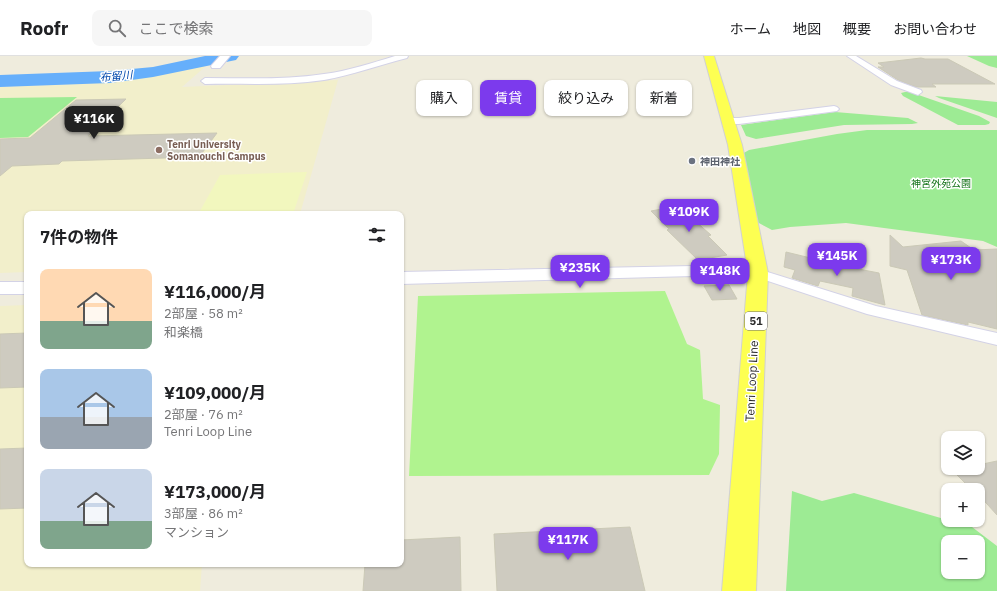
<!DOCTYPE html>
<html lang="ja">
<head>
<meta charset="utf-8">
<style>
  :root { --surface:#fff; --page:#f6f6f6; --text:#202124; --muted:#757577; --line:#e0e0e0; --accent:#7c3aed }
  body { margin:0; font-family:"IBM Plex Sans","Noto Sans JP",sans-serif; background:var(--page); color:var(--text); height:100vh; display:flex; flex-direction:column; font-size:15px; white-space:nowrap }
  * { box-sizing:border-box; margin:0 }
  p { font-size:13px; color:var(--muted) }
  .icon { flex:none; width:22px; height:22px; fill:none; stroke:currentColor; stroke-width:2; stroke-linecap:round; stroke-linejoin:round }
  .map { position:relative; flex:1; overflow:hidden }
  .sheet { position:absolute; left:24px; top:155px; width:380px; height:356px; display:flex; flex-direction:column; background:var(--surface); border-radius:8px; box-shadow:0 1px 3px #0004 }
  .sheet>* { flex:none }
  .hud { position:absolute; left:416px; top:24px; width:380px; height:36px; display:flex; gap:8px }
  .buttons { position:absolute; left:941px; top:375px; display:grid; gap:8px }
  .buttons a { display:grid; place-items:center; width:44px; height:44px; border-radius:8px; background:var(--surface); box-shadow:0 1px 3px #0004; font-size:20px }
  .price { position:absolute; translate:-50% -34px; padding:0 9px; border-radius:8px; background:var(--accent); color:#fff; font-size:13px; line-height:26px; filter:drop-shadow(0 1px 2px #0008) }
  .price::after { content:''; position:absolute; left:50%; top:24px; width:12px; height:9px; margin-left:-6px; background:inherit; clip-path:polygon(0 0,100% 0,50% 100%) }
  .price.current { background:#222; color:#fff }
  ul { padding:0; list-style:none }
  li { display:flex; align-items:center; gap:12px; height:100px; padding:0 16px }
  li span { display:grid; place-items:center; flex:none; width:112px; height:80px; border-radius:8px; color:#555 }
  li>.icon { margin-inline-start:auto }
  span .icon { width:48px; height:48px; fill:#fffc; stroke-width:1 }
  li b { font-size:17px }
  h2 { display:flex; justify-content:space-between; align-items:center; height:48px; padding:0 16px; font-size:17px }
  .pill { padding:0 14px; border-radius:8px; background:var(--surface); box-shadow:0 1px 3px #0004; font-size:14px; line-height:36px }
  .pill.current { background:var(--accent); color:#fff }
  header { display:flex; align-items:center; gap:24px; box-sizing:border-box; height:56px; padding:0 20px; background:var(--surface); border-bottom:1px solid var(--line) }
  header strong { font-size:19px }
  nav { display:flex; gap:22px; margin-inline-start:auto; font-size:14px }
  .search { width:280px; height:36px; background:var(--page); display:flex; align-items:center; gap:10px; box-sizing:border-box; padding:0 14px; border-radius:8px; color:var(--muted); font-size:15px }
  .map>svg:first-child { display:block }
  .education { fill:#f2efcb }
  .green { fill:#9deb94; fill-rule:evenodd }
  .sand { fill:#f2f7be }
  .pitch { fill:#b0f38f }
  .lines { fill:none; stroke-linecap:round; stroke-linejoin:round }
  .river { fill:#66affb; fill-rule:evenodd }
  .building { fill:#cecbc0; stroke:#cbc9b6 }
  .minor-casing { stroke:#d3d2e6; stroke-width:2 }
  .tertiary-casing { stroke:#d3d2e6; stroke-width:2 }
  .primary-casing { stroke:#d1d1d1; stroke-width:2 }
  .minor { fill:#fff; fill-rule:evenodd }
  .tertiary { fill:#fff; fill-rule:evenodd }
  .primary { fill:#fdff52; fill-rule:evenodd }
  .education-dot { fill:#8d6e63; stroke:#fff; stroke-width:1.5 }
  .worship-dot { fill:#6b7280; stroke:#fff; stroke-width:1.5 }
  .labels { text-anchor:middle; stroke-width:3; stroke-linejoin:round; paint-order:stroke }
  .far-education-label { font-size:10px; font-weight:bold; fill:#785e54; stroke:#fff; text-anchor:start }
  .far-worship-label { font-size:10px; font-weight:bold; fill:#5b616d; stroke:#fff; text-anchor:start }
  .far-park-label { font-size:10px; fill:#137217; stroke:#fff }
  .far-water-label { font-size:11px; font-style:italic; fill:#0047ac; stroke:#fff }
  .shield { fill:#fff; stroke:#6b6b6b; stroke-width:1 }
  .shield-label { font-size:11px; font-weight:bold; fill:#2c2c2c }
  .street-label { font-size:12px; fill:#2c2c2c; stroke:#fff }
</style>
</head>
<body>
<header>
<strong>Roofr</strong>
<div class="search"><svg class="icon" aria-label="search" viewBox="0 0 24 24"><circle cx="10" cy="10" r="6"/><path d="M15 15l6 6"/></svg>ここで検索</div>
<nav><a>ホーム</a><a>地図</a><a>概要</a><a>お問い合わせ</a></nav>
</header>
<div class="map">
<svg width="997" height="535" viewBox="0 0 997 535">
  <rect width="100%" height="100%" fill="#efecdd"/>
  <!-- education -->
  <path class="education" d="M206,10L182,31L338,24L300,158H27V216L0,217V31L119,26Z
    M27,249V508H202L200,535H0V250Z"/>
  <!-- green -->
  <path class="green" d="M967,0H997V12L989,10Z
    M905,36H910L979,60L990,66L989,68L985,69H958L903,40L901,37Z
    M935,40L997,46V62L939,42Z
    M77,41L28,81L0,82V42Z
    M835,56L908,62L918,67L912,68L844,69L756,83L746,80L741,69Z
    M867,74H997V191L983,185L846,167L790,171L772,174L757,166L742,98L749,94L837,78Z
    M792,435L822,445L854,437L972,471L997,490V535H786ZM948,486H978V516H948Z"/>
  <!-- sand -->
  <path class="sand" d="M307,116L293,158H124L200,155L220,119Z"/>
  <!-- pitch -->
  <path class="pitch" d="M665,235L687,288L700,294L703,343L720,349L719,398L709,419L409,420L418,240Z"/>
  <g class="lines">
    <!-- river -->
    <path class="river" d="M205,0H239L236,4L153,21L110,27L0,31V19L110,15L153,11Z"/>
  </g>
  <!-- building -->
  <path class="building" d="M921,2L925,3H948L995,28H932L936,31H916L898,24L878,11H884L878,7Z
    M126,43L88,80L217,77L199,101L62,105L59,108L12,110L0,120V83L30,82L76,44Z
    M678,150L711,179L708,180L727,199L698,204L667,174L669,173L651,155Z
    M890,179L903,191L961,185L974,194L997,193V273L968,266V269L922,259L907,214L890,210Z
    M786,196L827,206V207L879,217L885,249L852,240L853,232L820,225L818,230L792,222L795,214L784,211Z
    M729,229L737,243L712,244L704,230Z
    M27,277V331L0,332V278Z
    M27,392V452L0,453V393Z
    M997,405V459L978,438V434L971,433L953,415L966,412H978V409Z
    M630,471L645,535H497L494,478Z
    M460,481L461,535H363L365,508H401V484Z"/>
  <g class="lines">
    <!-- minor casing -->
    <g class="minor-casing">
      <path id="minor" d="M395,0H408L407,2C379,9 352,19 324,24C285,30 245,27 205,28L201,25L205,22C245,22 285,24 324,18C348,15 372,7 395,0Z
        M847,0H856L897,25L921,34L922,36L918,39L891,29Z
        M834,50L837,51L839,53L837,55L739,68H727L722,65L727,62H739Z
        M758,213L876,250L997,277V289L867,258L753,220L751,217L753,214Z"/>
    </g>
    <!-- tertiary casing -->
    <g class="tertiary-casing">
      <path id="tertiary" d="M220,0H230L220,12H212L211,10Z
        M693,210L758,212L764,213L767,217L764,221L758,222L693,220L401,228V216Z
        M0,226H27V238H0Z"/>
    </g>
    <!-- primary casing -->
    <g class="primary-casing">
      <path id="primary" d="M704,0H714L742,89L768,217L756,535H722L748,217L728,89Z"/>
    </g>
    <!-- minor -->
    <use href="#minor" class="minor"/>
    <!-- tertiary -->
    <use href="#tertiary" class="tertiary"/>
    <!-- primary -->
    <use href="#primary" class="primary"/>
  </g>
  <!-- markers -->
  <circle class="education-dot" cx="159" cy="94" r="4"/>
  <circle class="worship-dot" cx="692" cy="105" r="4"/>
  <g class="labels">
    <!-- far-education labels -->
    <g class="far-education-label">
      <text x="167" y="92">Tenri University<tspan x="167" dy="12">Somanouchi Campus</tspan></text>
    </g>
    <!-- far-worship labels -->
    <g class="far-worship-label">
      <text x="700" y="109">神田神社</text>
    </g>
    <!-- far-park labels -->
    <g class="far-park-label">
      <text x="941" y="131">神宮外苑公園</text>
    </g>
    <!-- far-water labels -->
    <g class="far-water-label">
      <text transform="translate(116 20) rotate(-5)" y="4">布留川</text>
    </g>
    <!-- shield labels -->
    <rect class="shield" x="745" y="256" width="22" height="18" rx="3"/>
    <g class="shield-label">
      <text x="756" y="269">51</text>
    </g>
    <!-- street labels -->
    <g class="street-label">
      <text transform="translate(752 325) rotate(-87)" y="4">Tenri Loop Line</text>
    </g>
  </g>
</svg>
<div class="buttons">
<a><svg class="icon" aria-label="layers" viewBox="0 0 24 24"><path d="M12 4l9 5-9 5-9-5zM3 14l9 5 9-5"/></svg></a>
<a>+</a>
<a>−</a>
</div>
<b class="price current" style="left:94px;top:84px">¥116K</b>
<b class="price" style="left:689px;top:177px">¥109K</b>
<b class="price" style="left:837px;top:221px">¥145K</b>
<b class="price" style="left:951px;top:225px">¥173K</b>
<b class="price" style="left:580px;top:233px">¥235K</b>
<b class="price" style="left:720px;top:236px">¥148K</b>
<b class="price" style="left:568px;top:505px">¥117K</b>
<div class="hud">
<a class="pill">購入</a>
<a class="pill current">賃貸</a>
<a class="pill">絞り込み</a>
<a class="pill">新着</a>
</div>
<section class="sheet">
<h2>7件の物件<svg class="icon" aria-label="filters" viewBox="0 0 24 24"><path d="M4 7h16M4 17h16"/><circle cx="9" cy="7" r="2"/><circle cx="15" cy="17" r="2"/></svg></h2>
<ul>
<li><span style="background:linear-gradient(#ffd9b3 65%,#7fa58c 0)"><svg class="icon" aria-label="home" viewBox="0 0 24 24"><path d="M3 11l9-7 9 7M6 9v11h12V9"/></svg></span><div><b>¥116,000/月</b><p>2部屋 · 58 m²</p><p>和楽橋</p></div></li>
<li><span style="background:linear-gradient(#a9c7e8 60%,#9aa5b1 0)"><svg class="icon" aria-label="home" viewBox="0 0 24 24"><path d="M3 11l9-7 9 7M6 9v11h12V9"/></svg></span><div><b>¥109,000/月</b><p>2部屋 · 76 m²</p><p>Tenri Loop Line</p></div></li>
<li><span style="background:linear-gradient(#c9d6e8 65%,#7fa58c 0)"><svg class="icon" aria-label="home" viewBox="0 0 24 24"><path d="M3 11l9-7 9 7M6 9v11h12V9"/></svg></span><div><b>¥173,000/月</b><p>3部屋 · 86 m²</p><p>マンション</p></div></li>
</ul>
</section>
</div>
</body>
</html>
